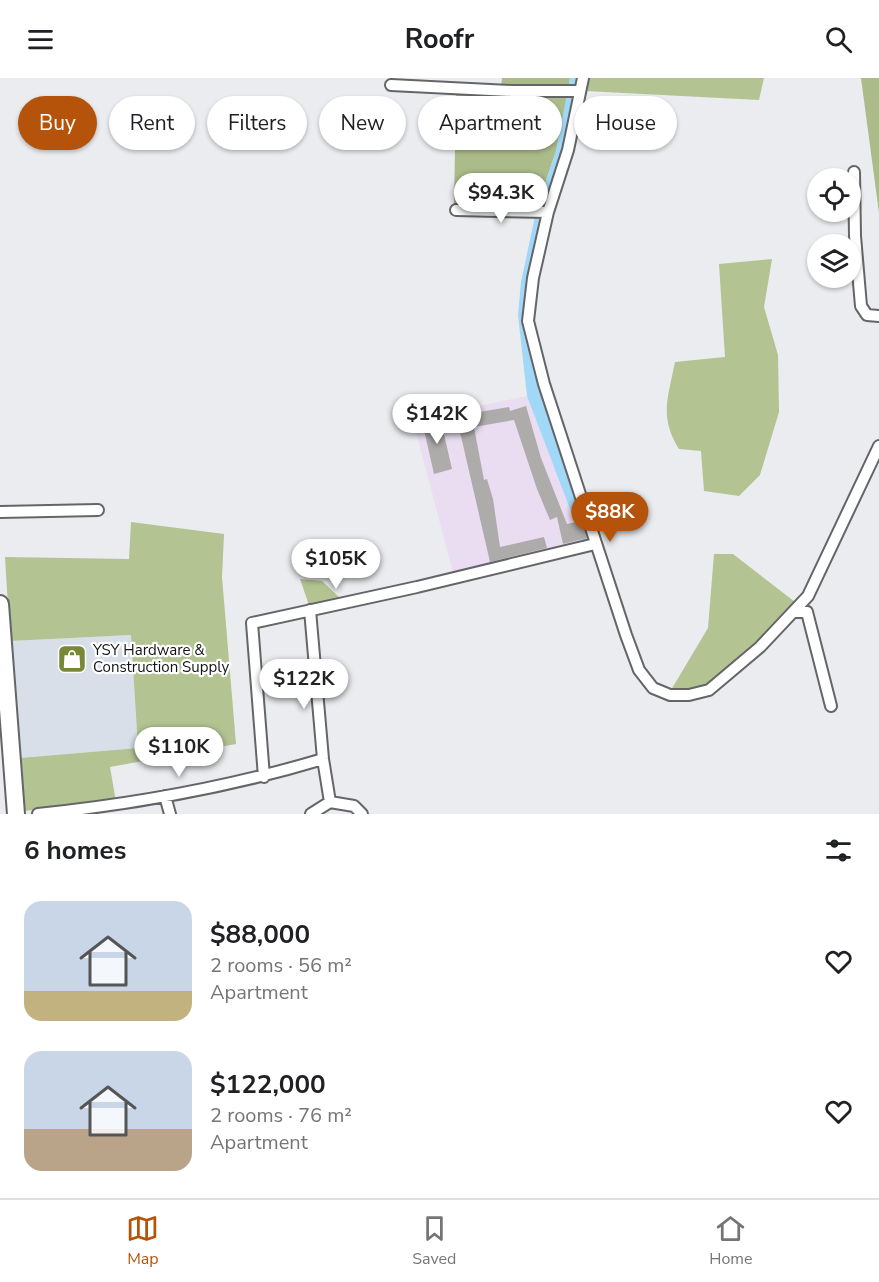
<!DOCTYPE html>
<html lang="en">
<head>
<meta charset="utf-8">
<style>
  :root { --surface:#fff; --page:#f6f6f6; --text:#202124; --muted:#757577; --line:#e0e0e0; --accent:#b45309 }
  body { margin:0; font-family:"Nunito Sans",sans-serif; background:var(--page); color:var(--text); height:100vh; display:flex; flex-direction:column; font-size:22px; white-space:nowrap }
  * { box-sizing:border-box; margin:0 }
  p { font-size:20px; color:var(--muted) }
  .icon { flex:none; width:33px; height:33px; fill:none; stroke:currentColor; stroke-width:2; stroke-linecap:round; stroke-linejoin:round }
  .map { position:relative; height:736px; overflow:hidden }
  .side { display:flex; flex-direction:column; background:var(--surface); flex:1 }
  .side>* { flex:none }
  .guide { position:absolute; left:18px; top:18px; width:843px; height:54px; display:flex; gap:12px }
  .controls { position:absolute; left:807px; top:90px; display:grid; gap:12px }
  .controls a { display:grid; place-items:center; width:54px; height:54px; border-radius:50%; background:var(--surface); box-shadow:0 2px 4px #0004; font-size:30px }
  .price { position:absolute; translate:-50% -51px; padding:0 14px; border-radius:21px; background:#fff; color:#222; font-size:20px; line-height:39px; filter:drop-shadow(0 2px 3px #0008) }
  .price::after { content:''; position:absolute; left:50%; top:36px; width:18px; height:14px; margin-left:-9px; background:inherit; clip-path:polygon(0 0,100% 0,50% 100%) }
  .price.active { background:var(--accent); color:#fff }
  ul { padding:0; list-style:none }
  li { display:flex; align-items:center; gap:18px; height:150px; padding:0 24px }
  li span { display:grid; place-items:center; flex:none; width:168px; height:120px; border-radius:18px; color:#555 }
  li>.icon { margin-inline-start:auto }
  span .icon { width:72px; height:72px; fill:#fffc; stroke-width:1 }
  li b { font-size:26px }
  h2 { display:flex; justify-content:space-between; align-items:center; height:72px; padding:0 24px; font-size:26px }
  .pill { padding:0 21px; border-radius:27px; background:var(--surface); box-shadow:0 2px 4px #0004; font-size:21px; line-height:54px }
  .pill.active { background:var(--accent); color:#fff }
  header { display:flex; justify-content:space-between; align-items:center; height:78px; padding:0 24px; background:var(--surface); font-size:27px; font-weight:700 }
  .tabs { display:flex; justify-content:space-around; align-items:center; height:84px; border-top:2px solid var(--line); background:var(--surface); font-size:16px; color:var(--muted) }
  .tabs a { display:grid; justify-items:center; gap:3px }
  .tabs .active { color:var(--accent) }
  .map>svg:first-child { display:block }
  .built { fill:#d9dfe8 }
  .education { fill:#eaddf1 }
  .green { fill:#b3c392 }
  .forest { fill:#abbb89 }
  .water { fill:#a1d7f7 }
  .building { fill:#aeacaa }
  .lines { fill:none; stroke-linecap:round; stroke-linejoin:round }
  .street-casing { stroke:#646567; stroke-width:14 }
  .primary-casing { stroke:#646567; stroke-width:20 }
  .street { stroke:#fff; stroke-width:10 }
  .primary { stroke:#fff; stroke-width:16 }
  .labels { text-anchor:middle; stroke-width:4.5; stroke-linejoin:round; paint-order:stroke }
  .poi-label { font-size:15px; fill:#131415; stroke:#fff; text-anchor:start }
</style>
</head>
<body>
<header><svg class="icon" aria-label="menu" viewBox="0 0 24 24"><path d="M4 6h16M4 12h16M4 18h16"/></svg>Roofr<svg class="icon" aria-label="search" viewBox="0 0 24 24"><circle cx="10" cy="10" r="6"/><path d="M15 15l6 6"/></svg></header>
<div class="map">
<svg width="879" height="736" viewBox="0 0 879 736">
  <rect width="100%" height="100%" fill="#eaecef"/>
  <!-- built -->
  <path class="built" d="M131,557L138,670L20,680L10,563Z"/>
  <!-- education -->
  <path class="education" d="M527,318L584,463L453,495L413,342Z"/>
  <!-- green -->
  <path class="green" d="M587,0H764L759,22L585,13Z
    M772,181L764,229L778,277L779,334L760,397L739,418L704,413L701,373L679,371C659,339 668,320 675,284L725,279L719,186Z
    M131,444L224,456L222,499L236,666L110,689L116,724L24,733L20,680L138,670L131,557L10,563L5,479L129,481Z
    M714,476H733L795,524L762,559L708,608L671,612L708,550Z
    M300,501L322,503L342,522L310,530Z"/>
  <!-- forest -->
  <path class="forest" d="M502,0H570L569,8L501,9Z
    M861,0H879V135Z
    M456,13L568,16L556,73L537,129L454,128Z"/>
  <!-- water -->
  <path class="water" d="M570,0H578L524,245L592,470L586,473L527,318L518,237L521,204L537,129L556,73Z"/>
  <!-- building -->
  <path class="building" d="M526,328L541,380L567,446L581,443L587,460L563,466L557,439L550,442L537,411L514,342L474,349L484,402L487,401L493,421L500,469L544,459L547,470L490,484L457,341L479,336V334L509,329L510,333Z
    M440,339L452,391L434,396L422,343Z"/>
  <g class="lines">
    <!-- street casing -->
    <g class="street-casing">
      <path id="street" d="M583,0L568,72L548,134L533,200L528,243L544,306L626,557L639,592L653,610L670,617H689L709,612L760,569L808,518L879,368
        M391,7L512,13H580
        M854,94L855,158L861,228L867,237L879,238
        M456,132L548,134
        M0,434L98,432
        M310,532L323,681L330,724L311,736
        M793,534H807L831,628
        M264,699L252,545L417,509L595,466
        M165,718L170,736
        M330,724L354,728L362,736
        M38,736C135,726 230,709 323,681"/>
    </g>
    <!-- primary casing -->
    <g class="primary-casing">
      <path id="primary" d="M0,526L16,736"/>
    </g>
    <!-- street -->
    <use href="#street" class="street"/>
    <!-- primary -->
    <use href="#primary" class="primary"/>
  </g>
  <!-- icons -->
  <defs>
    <g id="shop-square" transform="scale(1.5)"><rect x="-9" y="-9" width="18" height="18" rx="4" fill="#788837" stroke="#fff"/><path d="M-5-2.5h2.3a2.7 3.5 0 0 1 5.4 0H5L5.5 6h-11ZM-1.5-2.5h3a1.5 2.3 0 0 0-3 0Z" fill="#fff"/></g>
  </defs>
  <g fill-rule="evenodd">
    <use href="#shop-square" x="72" y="581"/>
  </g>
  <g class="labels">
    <!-- poi labels -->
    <g class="poi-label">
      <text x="93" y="577">YSY Hardware &amp;<tspan x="93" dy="17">Construction Supply</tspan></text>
    </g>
  </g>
</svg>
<div class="controls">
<a><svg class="icon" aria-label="locate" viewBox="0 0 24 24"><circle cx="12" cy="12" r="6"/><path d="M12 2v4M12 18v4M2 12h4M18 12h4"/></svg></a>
<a><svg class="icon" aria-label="layers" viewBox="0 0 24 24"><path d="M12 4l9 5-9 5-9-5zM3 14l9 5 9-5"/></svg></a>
</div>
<b class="price" style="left:501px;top:146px">$94.3K</b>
<b class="price" style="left:437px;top:367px">$142K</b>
<b class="price active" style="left:610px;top:465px">$88K</b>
<b class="price" style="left:336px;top:512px">$105K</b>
<b class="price" style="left:304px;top:632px">$122K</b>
<b class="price" style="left:179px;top:700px">$110K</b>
<div class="guide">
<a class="pill active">Buy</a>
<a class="pill">Rent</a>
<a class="pill">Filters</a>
<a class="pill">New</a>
<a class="pill">Apartment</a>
<a class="pill">House</a>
</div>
</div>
<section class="side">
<h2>6 homes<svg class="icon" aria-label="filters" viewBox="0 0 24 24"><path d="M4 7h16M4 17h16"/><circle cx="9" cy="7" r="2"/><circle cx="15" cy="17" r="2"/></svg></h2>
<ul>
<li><span style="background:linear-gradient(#c9d6e8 75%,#c2b280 0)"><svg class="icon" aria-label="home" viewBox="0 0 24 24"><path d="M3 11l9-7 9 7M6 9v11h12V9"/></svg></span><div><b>$88,000</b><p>2 rooms · 56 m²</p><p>Apartment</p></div><svg class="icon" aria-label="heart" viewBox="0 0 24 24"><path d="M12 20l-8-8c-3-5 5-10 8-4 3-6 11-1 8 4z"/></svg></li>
<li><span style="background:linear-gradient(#c9d6e8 65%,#b9a48a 0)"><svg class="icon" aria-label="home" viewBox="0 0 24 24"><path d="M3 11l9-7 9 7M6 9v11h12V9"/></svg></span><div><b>$122,000</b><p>2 rooms · 76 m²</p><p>Apartment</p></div><svg class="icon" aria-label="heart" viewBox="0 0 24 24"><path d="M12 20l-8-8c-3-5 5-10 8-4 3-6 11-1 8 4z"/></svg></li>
</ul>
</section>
<nav class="tabs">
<a class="active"><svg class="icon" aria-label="map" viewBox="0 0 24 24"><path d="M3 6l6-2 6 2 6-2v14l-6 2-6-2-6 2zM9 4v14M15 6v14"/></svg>Map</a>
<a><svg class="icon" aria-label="saved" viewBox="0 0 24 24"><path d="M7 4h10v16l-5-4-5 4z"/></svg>Saved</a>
<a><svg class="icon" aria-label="home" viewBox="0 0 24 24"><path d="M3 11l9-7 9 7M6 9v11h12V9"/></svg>Home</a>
</nav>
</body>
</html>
